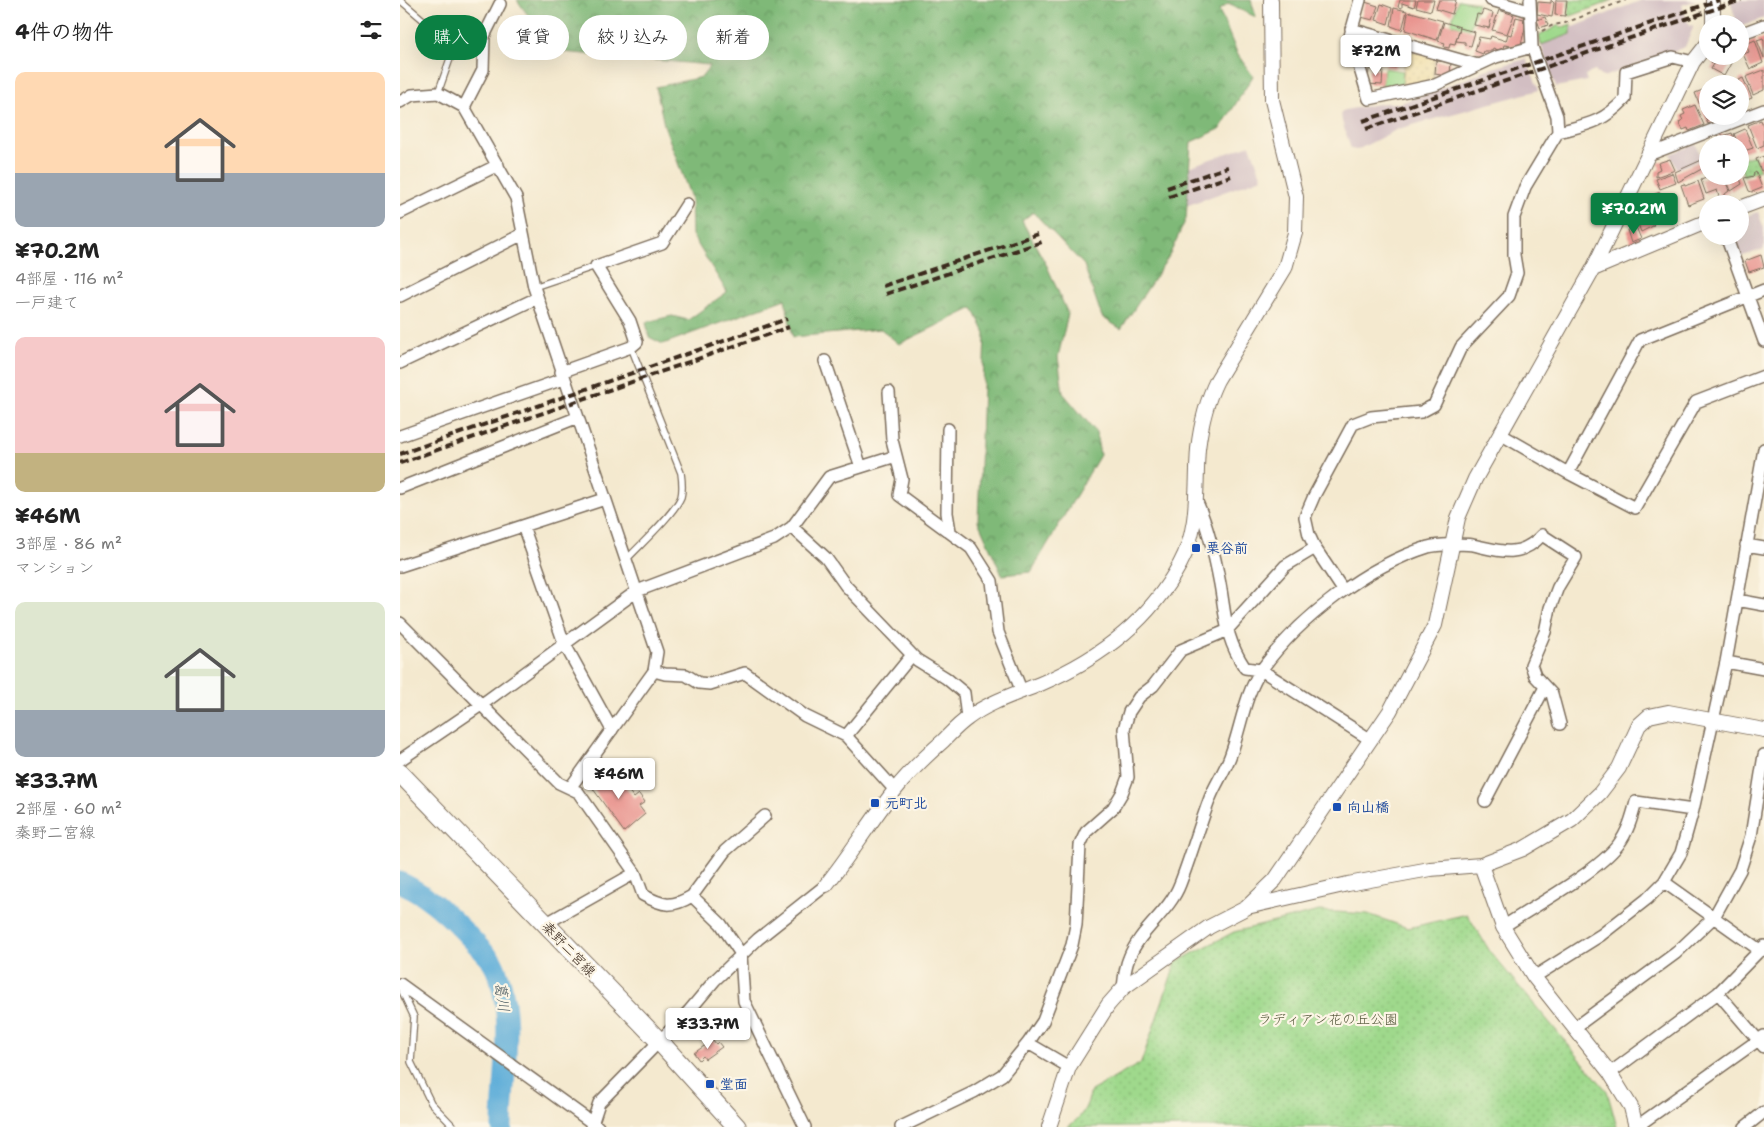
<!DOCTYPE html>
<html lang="ja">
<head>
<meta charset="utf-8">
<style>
  :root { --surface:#fff; --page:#f2f2f2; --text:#222; --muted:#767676; --accent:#0b8043 }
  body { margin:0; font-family:"Shantell Sans","Klee One",sans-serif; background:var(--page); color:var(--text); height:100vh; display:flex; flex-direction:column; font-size:19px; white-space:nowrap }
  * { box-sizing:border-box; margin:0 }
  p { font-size:16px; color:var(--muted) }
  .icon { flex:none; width:28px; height:28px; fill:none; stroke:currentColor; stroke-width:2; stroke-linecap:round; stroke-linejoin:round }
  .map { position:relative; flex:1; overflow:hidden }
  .side { display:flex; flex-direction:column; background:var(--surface); width:400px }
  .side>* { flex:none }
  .hud { position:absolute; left:15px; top:15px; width:475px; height:45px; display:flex; gap:10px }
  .buttons { position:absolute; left:1299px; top:15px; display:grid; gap:10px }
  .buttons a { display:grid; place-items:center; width:50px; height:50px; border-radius:50%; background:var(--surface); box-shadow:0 5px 20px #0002; font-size:25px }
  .price { position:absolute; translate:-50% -42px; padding:0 11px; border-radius:5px; background:#fff; color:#222; font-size:16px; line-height:32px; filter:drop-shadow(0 1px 2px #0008) }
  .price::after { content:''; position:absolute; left:50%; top:30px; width:15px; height:11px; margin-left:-8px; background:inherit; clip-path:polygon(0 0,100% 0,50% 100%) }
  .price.on { background:var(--accent); color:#fff }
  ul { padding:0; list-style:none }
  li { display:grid; align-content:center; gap:10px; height:265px; padding:0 15px }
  li span { display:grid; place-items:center; height:155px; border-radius:10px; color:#555 }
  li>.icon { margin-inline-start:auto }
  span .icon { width:90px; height:90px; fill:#fffc; stroke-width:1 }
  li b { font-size:21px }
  h2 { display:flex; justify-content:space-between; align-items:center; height:60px; padding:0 15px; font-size:21px }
  .pill { padding:0 18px; border-radius:22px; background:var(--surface); box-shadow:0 5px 20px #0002; font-size:18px; line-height:45px }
  .pill.on { background:var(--accent); color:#fff }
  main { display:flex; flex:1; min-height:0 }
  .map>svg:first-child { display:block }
  .industrial { fill:#d2bec2 }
  .grass { fill:#9fd98c; stroke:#6d8255 }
  .forest { fill:url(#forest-crowns); stroke:#5d724b }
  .sand { fill:url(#sand-dots); stroke:#94825e }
  .park { fill:url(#park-dots); stroke:#6d8255 }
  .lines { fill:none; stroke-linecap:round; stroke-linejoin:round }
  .river { stroke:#5faed9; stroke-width:21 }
  .building { fill:#e99590 }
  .service-casing { stroke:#7c6d5c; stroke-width:8 }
  .minor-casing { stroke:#7c6d5c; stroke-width:14 }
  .tertiary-casing { stroke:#7c6d5c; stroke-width:16 }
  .primary-casing { stroke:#7c6d5c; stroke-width:20 }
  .path { stroke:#7c6d5c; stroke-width:2; stroke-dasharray:4 4; stroke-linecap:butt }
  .service { stroke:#fff; stroke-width:5.5 }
  .minor { stroke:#fff; stroke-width:11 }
  .tertiary { stroke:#fff; stroke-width:14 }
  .primary { stroke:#fff; stroke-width:18 }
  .rail { stroke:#3b2a1e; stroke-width:4; stroke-dasharray:8 4; stroke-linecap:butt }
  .transit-dot { fill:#1a4fb4; stroke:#fcf5e5; stroke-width:2 }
  .labels { text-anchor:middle; stroke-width:4.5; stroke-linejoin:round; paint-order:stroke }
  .transit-label { font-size:14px; font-weight:bold; fill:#164399; stroke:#fcf5e5; text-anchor:start }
  .street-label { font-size:14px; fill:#3b2a1e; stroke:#fcf5e5 }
  .park-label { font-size:14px; fill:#54563a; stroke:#fcf5e5 }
  .water-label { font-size:15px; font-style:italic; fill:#48585f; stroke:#fcf5e5 }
</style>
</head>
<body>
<main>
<section class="side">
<h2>4件の物件<svg class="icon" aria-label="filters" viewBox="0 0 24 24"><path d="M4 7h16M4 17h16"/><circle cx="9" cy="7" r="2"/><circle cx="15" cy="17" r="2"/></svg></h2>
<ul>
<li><span style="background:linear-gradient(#ffd9b3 65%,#9aa5b1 0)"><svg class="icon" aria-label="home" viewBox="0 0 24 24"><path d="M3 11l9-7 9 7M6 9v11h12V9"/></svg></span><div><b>¥70.2M</b><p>4部屋 · 116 m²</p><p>一戸建て</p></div></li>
<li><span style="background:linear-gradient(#f6c9c9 75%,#c2b280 0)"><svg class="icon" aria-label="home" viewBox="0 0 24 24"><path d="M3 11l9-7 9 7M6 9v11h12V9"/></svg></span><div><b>¥46M</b><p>3部屋 · 86 m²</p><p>マンション</p></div></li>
<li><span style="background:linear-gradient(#dfe7d0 70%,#9aa5b1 0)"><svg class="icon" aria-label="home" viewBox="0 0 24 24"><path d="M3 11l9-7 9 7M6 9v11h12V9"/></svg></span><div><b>¥33.7M</b><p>2部屋 · 60 m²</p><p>秦野二宮線</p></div></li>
</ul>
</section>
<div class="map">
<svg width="1364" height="1127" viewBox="0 0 1364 1127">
  <defs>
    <pattern id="forest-crowns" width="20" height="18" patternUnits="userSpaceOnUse" patternTransform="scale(1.25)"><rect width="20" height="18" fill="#7fb978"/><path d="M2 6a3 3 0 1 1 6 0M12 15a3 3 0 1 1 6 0" fill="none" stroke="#699762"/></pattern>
    <pattern id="sand-dots" width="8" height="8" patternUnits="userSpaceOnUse" patternTransform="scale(1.25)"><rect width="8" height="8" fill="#eeda9e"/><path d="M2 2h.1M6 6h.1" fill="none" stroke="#cdbb88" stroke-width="1.8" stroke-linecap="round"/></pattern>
    <pattern id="park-dots" width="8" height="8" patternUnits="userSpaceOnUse" patternTransform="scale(1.25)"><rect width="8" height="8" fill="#9fd98c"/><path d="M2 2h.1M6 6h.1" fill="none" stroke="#8aba78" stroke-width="1.8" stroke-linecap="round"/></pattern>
  </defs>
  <rect width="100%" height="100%" fill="#fcf5e5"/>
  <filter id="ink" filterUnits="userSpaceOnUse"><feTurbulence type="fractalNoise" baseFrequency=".02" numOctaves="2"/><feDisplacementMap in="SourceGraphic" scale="10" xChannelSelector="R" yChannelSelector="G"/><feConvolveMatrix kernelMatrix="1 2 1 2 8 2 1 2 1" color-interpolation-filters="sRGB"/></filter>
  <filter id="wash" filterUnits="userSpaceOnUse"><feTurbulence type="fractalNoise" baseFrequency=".0096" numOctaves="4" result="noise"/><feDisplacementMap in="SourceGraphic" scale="20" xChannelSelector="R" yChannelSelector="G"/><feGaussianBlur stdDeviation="1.12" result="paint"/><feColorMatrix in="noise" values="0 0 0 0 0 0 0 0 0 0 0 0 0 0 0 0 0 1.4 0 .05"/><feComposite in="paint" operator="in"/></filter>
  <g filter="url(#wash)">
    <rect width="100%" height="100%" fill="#f4e9cf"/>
    <!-- industrial -->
    <path class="industrial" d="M1242,0H1296L1282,5L1289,26L1293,25V28L1285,47L1203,77L1195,71L1185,75L1187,81L1156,87L1141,45L1171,34V28Z
      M1330,0H1364V18L1340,27V24H1337Z
      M1126,59L1139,90L998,129L957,150L951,149L942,121L941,113L945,110L984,103H1001L1079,74L1081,71Z
      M1296,144L1302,159L1277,169L1270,154Z
      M850,145L862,178L761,215L749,181Z
      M1358,212L1364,229V249L1340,257L1332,236H1340V218Z"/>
    <!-- grass -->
    <path class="grass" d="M1058,0L1078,3L1070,29L1051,24Z
      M1171,24V34L1141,45L1139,36L1159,25L1161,28Z
      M984,68L1003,71L1002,86L982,90Z"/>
    <!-- forest -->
    <path class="forest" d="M117,0H851L856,17L828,4L819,10L838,55L853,76L820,129L791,142L786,219L769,256L721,329L702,317L684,265L633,212L622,221L647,266L668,314L658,357L663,393L696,432L700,455L631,572L602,575L578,521L585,333L573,308L499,344L481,329L393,337L385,299L263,344L249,337L246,322L272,316L288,320L327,292L292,235L291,198L264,125L256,87L302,77L310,65L162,52L143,36Z"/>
    <!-- sand -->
    <path class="sand" d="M1006,50L1035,58L1033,81L1002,86Z"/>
    <!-- park -->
    <path class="park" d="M1169,0H1213L1171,16L1168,15Z
      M1354,155L1360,170L1343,176L1340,160Z
      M919,911L968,914L1008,928L1067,914L1091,953L1207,1091L1217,1127H667C682,1118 687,1107 691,1091L741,1063L776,962L834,932Z"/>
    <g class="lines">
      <!-- river -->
      <path class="river" d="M0,882C38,900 64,931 92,961C118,1011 102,1073 102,1127"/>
    </g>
    <g id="blocks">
      <!-- building -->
      <path class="building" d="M1000,0H1016L1014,7L1002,3V8L998,7Z
        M1018,0H1034L1031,11L1016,7Z
        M1039,0H1056L1052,14L1036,9Z
        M1151,0L1154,3L1152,17L1137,14L1138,2L1151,3Z
        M1156,0H1167L1165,16L1155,15Z
        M965,2L978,6L973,20L961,17Z
        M981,4L992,8L988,24L976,20Z
        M994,8L1007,11L1002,30L991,26Z
        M1083,10L1093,13L1089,28L1074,25L1077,14L1081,15Z
        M1099,10L1114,15L1107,34L1092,30Z
        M1011,12L1043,21L1037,40L1005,30L1008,13Z
        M1116,17L1124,19L1123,22L1126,24L1121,44L1111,46L1104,45L1103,48L1098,50L1093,48L1092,51H1084L1083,54L1075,51L1079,37L1090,39L1091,36L1106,41L1108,34L1111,35Z
        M1145,17L1148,25L1140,28L1137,20Z
        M1044,22L1060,27L1055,44L1050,43L1049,48L1044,47L1045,43L1038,41Z
        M1060,28L1075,32L1071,46L1065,45V42L1056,41Z
        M1363,38L1364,41V58L1357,40Z
        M1355,40L1363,63L1350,69L1343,54L1349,52L1346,44Z
        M971,42L973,48L970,52V57L961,59L957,45Z
        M975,43L982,45L980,50L988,52L984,63L970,60Z
        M995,49L1005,51L1001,64L998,63L994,68L985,66L989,53L992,54Z
        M1314,56H1335L1324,76L1311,69L1314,64L1311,62Z
        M1036,61L1051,62L1050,74L1046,76L1035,74Z
        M969,69L983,70L982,85L968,84Z
        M1364,70V90L1353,95L1346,77Z
        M1343,78L1352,98L1347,100L1339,80Z
        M1340,87L1346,100L1340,103Z
        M1308,88V106L1301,108L1295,93Z
        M1295,105L1304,125L1289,131L1288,128L1283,130L1279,122L1283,120L1281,116L1285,114L1283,110Z
        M1308,108V116L1324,118L1308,124L1302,110Z
        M1361,120L1364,128V145L1357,148L1348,125Z
        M1345,129L1353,148L1341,152L1340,144H1338L1334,134Z
        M1321,133L1323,136L1332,133L1336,144H1322L1318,134Z
        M1364,156V169L1361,171L1356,159Z
        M1270,159L1275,170L1256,177V171L1260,169L1258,163Z
        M1304,159L1307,166L1278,182L1275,172Z
        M1356,172L1362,188L1352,192L1349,191L1344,178L1354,176L1353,174Z
        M1272,173L1276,183L1260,189L1256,179Z
        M1311,176H1324L1329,191L1325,194V196L1319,197L1317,190L1306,194L1301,180Z
        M1325,176H1339L1342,184L1331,191Z
        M1298,181L1304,199L1288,205L1281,185L1284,184L1285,186Z
        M1260,192L1265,205L1258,210L1257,208L1248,211L1244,199Z
        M1247,210L1248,215L1251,214L1254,223L1253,226L1241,232L1238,224L1240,222L1237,223L1234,214Z
        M1236,227L1241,239L1231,243L1227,230Z
        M1361,255L1364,267L1349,272L1345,261Z
        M218,767L224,775L219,778L234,798L239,794L245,802L239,806L245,814L224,832L191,786Z
        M313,1040L316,1044L318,1042L322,1047L305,1059L303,1056L299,1060L294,1053Z"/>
    </g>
  </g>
  <g filter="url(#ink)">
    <use href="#blocks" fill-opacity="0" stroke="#7c6d5c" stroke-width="1"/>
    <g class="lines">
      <!-- service casing -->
      <g class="service-casing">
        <path id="service" d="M0,0L49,42L52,53L38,93
          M134,287L196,266
          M226,560C240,545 274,514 281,497C283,489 282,480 281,473L231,347
          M0,987L14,1017L11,1062L31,1103L54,1127"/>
      </g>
      <!-- minor casing -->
      <g class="minor-casing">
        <path id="minor" d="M960,0L950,36L969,99L1035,85L1096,57L1132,47L1130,0
          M1091,0L1129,11
          M951,29L1078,65
          M1340,34L1364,25
          M1132,47L1157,116L1158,132C1189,124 1202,123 1225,99L1226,72L1273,57L1293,62
          M0,102L12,95L38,93L64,107L116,198L134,287L257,652L254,671L170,788
          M64,107L83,70L84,36L100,4
          M1248,155L1364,110
          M0,213L98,165
          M1326,236L1364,341
          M0,296L123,234
          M425,361L461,467
          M0,363L137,298
          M161,372L231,347L237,342L230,321L196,266L262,243L287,204
          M489,392L492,440L502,479L499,495L571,548L592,581L598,632L622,692
          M548,429L547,513L550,531
          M1100,434L1168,473L1240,340L1364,290
          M0,436L163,379
          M1168,473L1235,508L1296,402L1364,376
          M0,488L176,418
          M797,502C808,527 815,557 820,584C826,618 825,638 845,668L861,670L971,740
          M123,526L164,643L212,730
          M392,527L429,477L496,456
          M1346,545L1364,548
          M0,566L205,499
          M943,590L915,548L909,535L905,517L914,496L953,424L971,417L1021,412L1034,405L1061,347L1109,296L1117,273L1114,255V217L1125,187L1158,132
          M1337,600L1364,605
          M0,623L159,783L178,792L235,873L145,924
          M1326,662L1364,669
          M254,671L265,674L286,675L299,683L310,684L345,673L405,716L446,736L495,790
          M446,736L512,655
          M0,760L81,705L237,591L374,539L392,527L426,558L446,586L517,660L546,678L564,693L567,718
          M1085,801L1145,687
          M235,873L243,895C263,906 272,908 292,896L321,924L341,954L344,1001L405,1127
          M1264,882L1361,951
          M292,896L325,851L365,816
          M1103,927C1134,906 1196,873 1218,845C1228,832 1232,817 1236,802L1293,810
          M1134,977L1201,935L1247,899L1264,882L1281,853L1293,810L1326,662L1364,449
          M0,984L198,1127
          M723,988C724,978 725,967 729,958C740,929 769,913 780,884C791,856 799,827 810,798C816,783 826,769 831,754C841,727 845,693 862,669C899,618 967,566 1028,547C1036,545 1065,543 1073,545C1100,551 1120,559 1142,535L1176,557L1158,587L1150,608L1145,632L1131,665L1135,676L1152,694L1160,724
          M1318,993L1364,1047
          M1174,1028L1276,953L1314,917L1340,870L1351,836L1364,755
          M628,1043L669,1067
          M1210,1073L1318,993L1364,946
          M191,1127L199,1103L289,1011L315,980L358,939L426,885
          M501,1127L574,1092L602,1075L628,1043L643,1021L672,945L676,925L680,845L686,832L713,808L722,793L728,777L724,729L729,712L739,697L753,686L781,650L826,631L885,566L915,548
          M1236,1127L1364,1036
          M1345,1127L1364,1112"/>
      </g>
      <!-- tertiary casing -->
      <g class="tertiary-casing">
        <path id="tertiary" d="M1313,24V0
          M1340,208L1364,199
          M1193,269L1308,221
          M1081,865L1103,927L1134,977L1210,1073L1231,1107L1236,1127
          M426,885C451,854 471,820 495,790C509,772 526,756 543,741C551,733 559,724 568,718C589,702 616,694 640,684C699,659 749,622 780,564C800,528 795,488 798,449C801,424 806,402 817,380L885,268L895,233L896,197L872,100L871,0
          M847,907L948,884L1030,869L1081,865L1123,849L1172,820L1200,793L1219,768L1239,725L1249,716L1268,712L1364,730
          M649,1127L669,1067L708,1005L723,988L809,927L846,908L875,880L990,711L1035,625L1058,518L1075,479L1193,269L1293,62L1308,43"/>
      </g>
      <!-- primary casing -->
      <g class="primary-casing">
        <path id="primary" d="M0,773L260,1042L337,1127"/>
      </g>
      <!-- path -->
      <path class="path" d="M1142,31L1153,25L1165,23L1226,0"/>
      <!-- service -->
      <use href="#service" class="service"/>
      <!-- minor -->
      <use href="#minor" class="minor"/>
      <!-- tertiary -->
      <use href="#tertiary" class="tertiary"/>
      <!-- primary -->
      <use href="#primary" class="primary"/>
      <!-- rail -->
      <path class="rail" d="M963,121L1319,0
        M966,129L1341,0
        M767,188L828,167
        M769,197L831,176
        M483,286L638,234
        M486,294L642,242
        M0,454L387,319
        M0,463L389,327"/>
    </g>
  </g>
  <!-- markers -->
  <g class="transit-dot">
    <rect x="791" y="543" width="10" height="10" rx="2.5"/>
    <rect x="470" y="798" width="10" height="10" rx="2.5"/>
    <rect x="932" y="802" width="10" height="10" rx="2.5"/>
    <rect x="305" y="1079" width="10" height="10" rx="2.5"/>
  </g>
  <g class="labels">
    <!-- transit labels -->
    <g class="transit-label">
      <text x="806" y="553">栗谷前</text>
      <text x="485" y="808">元町北</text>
      <text x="947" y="812">向山橋</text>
      <text x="320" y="1089">堂面</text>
    </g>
    <!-- street labels -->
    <g class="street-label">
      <text transform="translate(169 949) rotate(46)" y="5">秦野二宮線</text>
    </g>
    <!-- park labels -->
    <g class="park-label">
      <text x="928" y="1024">ラディアン花の丘公園</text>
    </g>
    <!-- water labels -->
    <g class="water-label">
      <text transform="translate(102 997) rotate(82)" y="5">葛川</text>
    </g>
  </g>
</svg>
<div class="buttons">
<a><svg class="icon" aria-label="locate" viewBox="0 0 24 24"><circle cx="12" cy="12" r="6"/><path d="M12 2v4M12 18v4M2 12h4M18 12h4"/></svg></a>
<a><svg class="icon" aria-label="layers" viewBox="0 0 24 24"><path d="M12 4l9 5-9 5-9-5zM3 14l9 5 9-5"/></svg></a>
<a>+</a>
<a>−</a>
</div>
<b class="price" style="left:976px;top:77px">¥72M</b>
<b class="price on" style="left:1234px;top:235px">¥70.2M</b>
<b class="price" style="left:219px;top:800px">¥46M</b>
<b class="price" style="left:308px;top:1050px">¥33.7M</b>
<div class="hud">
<a class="pill on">購入</a>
<a class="pill">賃貸</a>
<a class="pill">絞り込み</a>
<a class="pill">新着</a>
</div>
</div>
</main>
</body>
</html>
